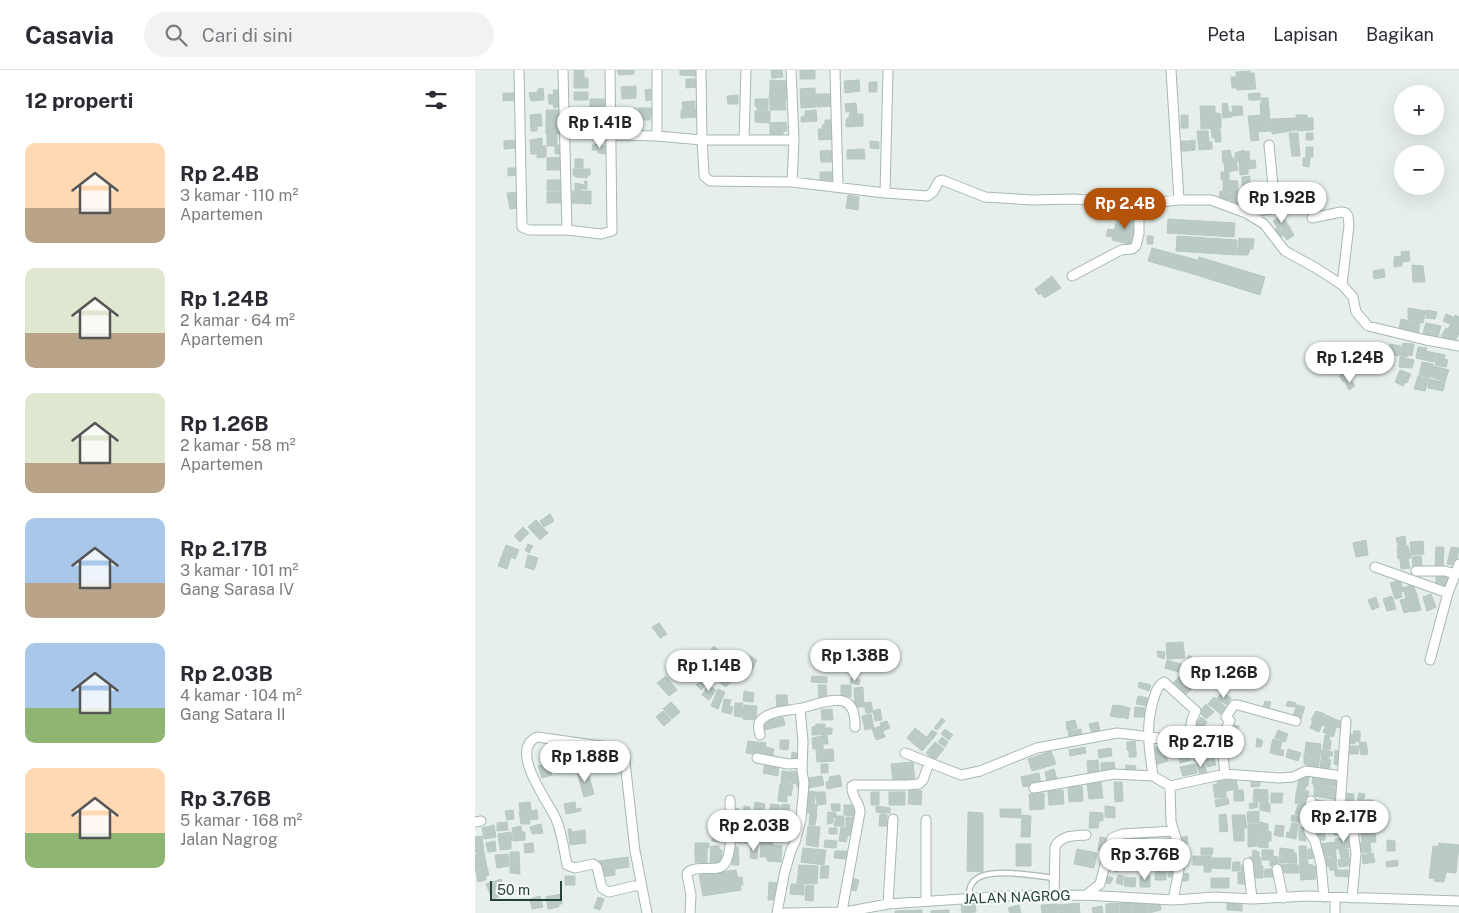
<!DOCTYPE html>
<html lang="id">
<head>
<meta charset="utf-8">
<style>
  :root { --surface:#fff; --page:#f2f2f3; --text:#2b2b33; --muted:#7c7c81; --line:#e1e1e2; --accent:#b45309 }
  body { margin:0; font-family:"Public Sans",sans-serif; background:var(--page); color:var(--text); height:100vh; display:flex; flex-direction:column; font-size:19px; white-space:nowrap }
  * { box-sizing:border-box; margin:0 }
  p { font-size:16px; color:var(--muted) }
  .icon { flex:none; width:28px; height:28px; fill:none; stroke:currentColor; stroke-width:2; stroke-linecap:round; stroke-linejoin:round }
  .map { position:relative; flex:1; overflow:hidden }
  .panel { display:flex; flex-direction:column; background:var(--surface); width:475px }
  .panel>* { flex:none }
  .controls { position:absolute; left:919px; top:15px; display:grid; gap:10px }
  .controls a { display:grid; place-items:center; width:50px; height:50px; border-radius:50%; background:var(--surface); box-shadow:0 5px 20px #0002; font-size:25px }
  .scale { position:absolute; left:15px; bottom:12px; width:72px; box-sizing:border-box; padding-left:5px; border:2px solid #24423a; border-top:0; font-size:14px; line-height:18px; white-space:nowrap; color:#24423a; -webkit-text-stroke:4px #f7fbf9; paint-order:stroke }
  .price { position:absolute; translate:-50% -42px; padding:0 11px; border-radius:18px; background:#fff; color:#222; font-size:16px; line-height:32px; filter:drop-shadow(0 1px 2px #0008) }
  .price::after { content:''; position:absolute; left:50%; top:30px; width:15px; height:11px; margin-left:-8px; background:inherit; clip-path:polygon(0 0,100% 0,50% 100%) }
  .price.current { background:var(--accent); color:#fff }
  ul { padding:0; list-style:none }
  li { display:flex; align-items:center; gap:15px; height:125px; padding:0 25px }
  li span { display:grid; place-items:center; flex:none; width:140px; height:100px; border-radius:10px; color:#555 }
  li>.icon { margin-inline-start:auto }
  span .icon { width:60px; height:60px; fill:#fffc; stroke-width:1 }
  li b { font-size:21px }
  h2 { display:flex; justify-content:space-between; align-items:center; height:60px; padding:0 25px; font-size:21px }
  header { display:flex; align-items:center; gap:30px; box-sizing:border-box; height:70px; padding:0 25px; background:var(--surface); border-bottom:1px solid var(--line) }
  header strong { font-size:24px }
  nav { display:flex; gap:28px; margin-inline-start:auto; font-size:18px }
  .search { width:350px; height:45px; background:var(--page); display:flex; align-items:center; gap:12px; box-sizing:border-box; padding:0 18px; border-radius:28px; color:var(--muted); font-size:19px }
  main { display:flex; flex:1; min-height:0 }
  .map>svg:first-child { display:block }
  .building { fill:#bbcac4; stroke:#b8c9c2 }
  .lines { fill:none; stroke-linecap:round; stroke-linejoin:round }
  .lane-casing { stroke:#a8b8b2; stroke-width:7 }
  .street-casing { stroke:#a8b8b2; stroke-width:11 }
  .lane { stroke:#fff; stroke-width:4.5 }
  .street { stroke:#fff; stroke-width:9 }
  .labels { text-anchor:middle; stroke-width:4; stroke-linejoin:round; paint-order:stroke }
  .street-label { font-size:14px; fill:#24423a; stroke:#f7fbf9 }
</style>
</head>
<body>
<header>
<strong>Casavia</strong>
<div class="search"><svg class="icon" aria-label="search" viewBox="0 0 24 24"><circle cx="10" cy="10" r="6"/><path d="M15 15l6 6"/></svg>Cari di sini</div>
<nav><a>Peta</a><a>Lapisan</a><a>Bagikan</a></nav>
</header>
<main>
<section class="panel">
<h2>12 properti<svg class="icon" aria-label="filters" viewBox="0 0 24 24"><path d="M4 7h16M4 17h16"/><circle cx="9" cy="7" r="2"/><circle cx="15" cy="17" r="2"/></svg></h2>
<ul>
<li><span style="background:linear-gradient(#ffd9b3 65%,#b9a48a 0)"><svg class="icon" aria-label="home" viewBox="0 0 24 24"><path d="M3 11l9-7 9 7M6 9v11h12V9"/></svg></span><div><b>Rp 2.4B</b><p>3 kamar · 110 m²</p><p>Apartemen</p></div></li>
<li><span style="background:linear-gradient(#dfe7d0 65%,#b9a48a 0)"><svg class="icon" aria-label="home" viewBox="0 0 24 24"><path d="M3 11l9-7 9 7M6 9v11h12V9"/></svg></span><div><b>Rp 1.24B</b><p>2 kamar · 64 m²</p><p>Apartemen</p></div></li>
<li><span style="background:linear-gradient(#dfe7d0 70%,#b9a48a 0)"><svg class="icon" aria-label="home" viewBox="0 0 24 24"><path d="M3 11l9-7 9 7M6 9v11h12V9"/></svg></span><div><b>Rp 1.26B</b><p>2 kamar · 58 m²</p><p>Apartemen</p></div></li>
<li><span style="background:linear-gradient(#a9c7e8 65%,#b9a48a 0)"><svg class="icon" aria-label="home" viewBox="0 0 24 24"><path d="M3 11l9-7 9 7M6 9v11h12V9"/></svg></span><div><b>Rp 2.17B</b><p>3 kamar · 101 m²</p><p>Gang Sarasa IV</p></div></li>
<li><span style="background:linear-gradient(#a9c7e8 65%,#8fb573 0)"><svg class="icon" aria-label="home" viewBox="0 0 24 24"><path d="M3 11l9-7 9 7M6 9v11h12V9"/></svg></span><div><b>Rp 2.03B</b><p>4 kamar · 104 m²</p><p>Gang Satara II</p></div></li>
<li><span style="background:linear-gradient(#ffd9b3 65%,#8fb573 0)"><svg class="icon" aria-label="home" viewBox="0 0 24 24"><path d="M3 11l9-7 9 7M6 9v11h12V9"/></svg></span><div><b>Rp 3.76B</b><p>5 kamar · 168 m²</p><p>Jalan Nagrog</p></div></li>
</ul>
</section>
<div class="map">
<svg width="984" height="843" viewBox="0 0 984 843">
  <rect width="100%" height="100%" fill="#e6efeb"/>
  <!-- building -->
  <path class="building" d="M99,0H109V8H113V18H99Z
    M142,0H159V4L144,5Z
    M205,0H222V6L205,5Z
    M296,0H307L308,7L297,8Z
    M325,0H340V9H325Z
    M775,1V3H779L781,19L762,20V18H757L756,7H761V2Z
    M211,9H221V17L211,18Z
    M295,10L312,11V20L295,19Z
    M384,10L385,21L370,23L369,11Z
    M394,12H402V22H394Z
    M161,16V28L147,29L146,17Z
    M68,18L69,30L56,31L54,23L63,22V19Z
    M340,18L341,37L326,38L325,19Z
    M176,19V30L171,31L170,20Z
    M295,19L312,20V30H294Z
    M78,20H85V37L79,38L78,34H74L73,25L79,24Z
    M99,22H113V30H99Z
    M28,23H41V30L28,31Z
    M785,23V30H774L773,24Z
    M341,24H356L358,36L342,37Z
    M263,25V34H253L252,26Z
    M786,28H793L796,61L783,62L784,70L776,71L773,46L786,45L785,33H787Z
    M115,29H131V35H129L126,42H115Z
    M280,29H293V40H282V37L280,36Z
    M310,30L311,40H295V31Z
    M220,31V38L208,39L207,32Z
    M381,33L382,44L375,45V42H371L370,34Z
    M752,33L754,42H757V47L748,48L747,34Z
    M725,36H740V43L746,44V58L726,59Z
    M757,36H767L768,45L758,46Z
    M161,38V50L147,51L146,42H149V40Z
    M163,38H178V47H175V50H163Z
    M221,39L222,47L206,48V40Z
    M71,40H86L87,50L71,49Z
    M341,40L342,51L326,52V47L330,46V41Z
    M280,41H295V53L280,52Z
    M130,43L131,54H118V44Z
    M66,44L67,56H62V61H56L55,45Z
    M388,44V56L371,57V49L374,48V45Z
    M706,45H713V58H706Z
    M821,45H832V48H838V60L822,61Z
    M821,48V60L797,64L796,49Z
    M71,50H87V63L71,64Z
    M350,50H357L358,69L344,70L343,59H347V55L350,54Z
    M311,52L312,61L308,62V67H295V53Z
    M736,59H745L746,72H740V68H737Z
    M722,61H733L734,72H737V79L724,80Z
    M814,63H823L825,86H817Z
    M831,63H838V70H831Z
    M72,64H82V75H86V84H80V76H72Z
    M67,68V76H71V87L62,88V84H56L55,70Z
    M42,70V78L29,79V71Z
    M720,70V80L714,81L713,71Z
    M395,71L404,72V79L395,78Z
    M705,71H712L713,81H706Z
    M118,74L132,76L131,84L123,83V80H117Z
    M831,77H838V87H831Z
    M389,79L390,89H372V80Z
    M360,80L361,92H346L345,81Z
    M755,80L757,88H759V92L748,93L747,81Z
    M769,80V82L774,81L775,90L760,92V83Z
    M88,87L89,94H86V100H72V88Z
    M828,88H835L834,97L828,96Z
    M100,89H108V98H100Z
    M780,90L781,98L773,99V104L765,105L764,92Z
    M761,92L763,100L750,102L749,94Z
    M33,98H43V105L33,106Z
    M98,99H115V105H113L112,108L100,107V106L98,105Z
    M345,102H361L360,110H354V113H345Z
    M746,102H754V110L746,109Z
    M775,106V116L767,117V107Z
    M72,110H90V121H72Z
    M748,110L763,111L762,134L755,133L756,122L748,121Z
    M109,111H112V119H106V121H116V134L97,133V121H100V113L110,115Z
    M820,120L822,130L814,132L811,123Z
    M745,121L755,123V130L744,129Z
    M44,122V138L35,139L32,123Z
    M72,122H90L89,133H72Z
    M373,125L384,127L383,140L371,138Z
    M763,127H775L776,136H771V138H768L767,136H763Z
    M643,145L663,149L657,175L637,170Z
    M806,145L816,159L810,163L805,155L802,157L798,151Z
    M693,149L760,153L759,167L692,163Z
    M804,156L810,164L804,168L799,160Z
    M633,159L639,160L637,167L631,166Z
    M816,160L819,165L812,170L808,165Z
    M672,166H678V174H672Z
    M702,166L762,170L761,185L701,181Z
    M764,168L779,169L778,179H775L773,185H762Z
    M677,178L722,190L718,204L673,191Z
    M934,181L935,191L927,192L926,182Z
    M926,186L927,196L919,197V187Z
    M724,187L790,207L785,225L718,204Z
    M937,195L948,196L950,212H938Z
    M909,199L910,207L899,209L898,201Z
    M577,206L586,218L569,228L566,223L564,225L560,219Z
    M933,238L951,241L948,253L933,249Z
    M952,240L962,242L960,249L951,248Z
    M971,244L978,247L975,254L968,251Z
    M980,245L984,247V263L980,272L966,266L971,258L973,259Z
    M926,249L945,253L943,264L924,258Z
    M951,253L966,256L963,267L958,265L957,268L951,266L952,264L948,263Z
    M928,273L939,274L937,286L933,285L932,287L925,286Z
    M915,274L926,276L924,286L917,284L916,289L910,288L912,277L914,278Z
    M888,275L898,276V283L888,282Z
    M943,277L952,278L951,281L961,283L959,292L941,288Z
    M962,283L970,285L969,289L973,290L971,297L960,295Z
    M925,287L939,290L937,298L924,297Z
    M947,292L958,294L955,308L944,305Z
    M958,296L974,300L970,312L956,307Z
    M925,300L936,304L932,313L930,312L928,316L920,312Z
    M868,303L872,310L868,312L864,306Z
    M943,306L954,309L950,321L939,319Z
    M875,309L880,316L874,320L870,312Z
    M955,309L970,313L968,321L953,318Z
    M75,444L79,451L69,457L65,451Z
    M61,450L73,463L65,470L53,457Z
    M48,457L54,463L45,472L39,466Z
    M930,466L931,475L923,476L921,468Z
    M891,470L893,485L881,487L878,473Z
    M948,471L949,484L936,485L935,472Z
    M53,474L58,476L54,483L50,480Z
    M31,475L44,480L40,489L36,487L32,499L23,496Z
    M933,476L936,488L923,489L922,477Z
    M961,477H969L968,500L960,499Z
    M976,477L984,478L981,496L972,494Z
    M53,485L63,488L59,500L50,497Z
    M946,486L947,496L938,497L937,487Z
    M933,489L935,498L926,499L925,490Z
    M961,501L973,506V517H961Z
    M925,510L929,521L926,522L927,527L920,529L915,513Z
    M938,514L942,525L931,528L928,518Z
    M956,524L961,537L952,541L948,527Z
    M942,525L946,540L938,542L933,528Z
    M917,526L921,539L912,541L908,529Z
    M901,527L904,537L897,540L893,530Z
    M933,528L937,541L929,543L925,530Z
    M184,553L192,564L185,568L177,557Z
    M708,572L710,588L692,589L691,573Z
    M239,576L263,597L258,603L234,582Z
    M682,581L690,582L689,589L683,587Z
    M210,583L224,601L214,606L201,588Z
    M269,583L282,590L277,600L264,592Z
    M714,585L723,591L718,598L710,592Z
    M692,590L709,595L707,603L690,598Z
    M250,598L257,604L253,610L256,612L251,617L241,610Z
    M706,605L712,611L704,620L698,613Z
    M191,606L202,620L194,626L182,613Z
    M337,606L352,607V613L336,612Z
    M229,608L233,613L226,620L221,615Z
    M376,608L385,610L384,615L375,613Z
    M664,612L676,615L674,621L663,617Z
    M712,613L718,618L709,626L704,621Z
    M233,615L241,620L234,630L227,625Z
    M343,615H351L352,629L344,630Z
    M366,615H376V627H366Z
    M388,617L389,637H380L379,618Z
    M243,619L250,622L243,639L236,636Z
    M269,621L279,623L278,632L268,631Z
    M747,622L756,628L752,635L742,629Z
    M301,625H312L313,637L302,638Z
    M663,626L673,628L672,636L661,634Z
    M739,627L754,640L748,646L733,634Z
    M249,629L256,630L254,636L258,637L256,644L247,642Z
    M790,631L796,632L794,639L788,637Z
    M813,631L821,633V637L811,636Z
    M196,632L205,642L197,649L188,639Z
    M396,632L398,642L391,643L389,633Z
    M260,633H268L267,647L259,646Z
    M731,634L739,642L731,649L724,642Z
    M269,635L282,636L281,650L268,649Z
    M638,635L647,636L646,648L635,646Z
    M822,635L830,637L826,649L818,646Z
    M647,636L655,638L653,649L646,647Z
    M660,637L670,638V647H659Z
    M357,639L358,650H347L346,640Z
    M405,639L407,650L400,651L398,641Z
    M188,641L196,650L189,656L181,647Z
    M841,641L850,644L845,654L836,650Z
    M396,644L399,658L390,660L387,646Z
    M851,645L867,652L864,658L861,657L860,661L846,654Z
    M308,647L310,655L290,660L288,652Z
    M726,647L732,652L726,661L719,656Z
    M467,648L470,651L462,660L459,658Z
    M600,650L602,658L592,660L591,652Z
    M412,651L415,658L408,661L405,653Z
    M838,651L847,655L844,662L835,658Z
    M623,652L625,661L617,663L614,654Z
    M341,654H350V658H357V664L337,665V657L341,656Z
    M756,654L764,656L761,666L753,664Z
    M406,656L410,667L401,670L397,659Z
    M850,657L860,662L858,667L848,662Z
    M440,658L456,671L447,681L432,668Z
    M470,659L478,665L474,670L466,664Z
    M606,659L607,666L594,668L593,661Z
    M457,660L462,663L457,670L452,667Z
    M803,660L813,664L810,672L800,668Z
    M878,661H885V672L880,671Z
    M729,664H742V672H736V674H728Z
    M874,664L880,665V674L874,673Z
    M352,665L353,674H348V679H338L337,668Z
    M850,665L855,666L854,670L856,671L855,680L848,679Z
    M467,667L473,672L470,677L463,672Z
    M782,668L788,671L786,677H781Z
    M798,669L807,672L805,679L796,677Z
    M305,670H314L313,680L305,679Z
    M273,671L291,673L290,686L271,683Z
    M660,671L661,680H652V672Z
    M460,672L469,679L460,690L451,683Z
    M831,672L838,673L837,683L830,682Z
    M891,672L893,684L886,685L884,673Z
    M839,673L846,674L845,684L838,683Z
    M688,675L693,691L680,695L676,679Z
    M874,676H884L883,684H873Z
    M292,677L299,679L297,689L290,688Z
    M610,677L611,683L595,686L594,680Z
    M732,677L734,683L737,682L741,695L732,697L726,679Z
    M796,677L809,680L808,686L795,683Z
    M636,678L637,686L624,688L623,680Z
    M713,678L716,690L705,693L702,681Z
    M724,678L727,688L719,691L716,680Z
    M358,679L359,691L342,692L341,680Z
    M813,679L826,683L823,691L811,687Z
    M846,680L858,682L857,686H854V689L846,688Z
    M860,680L869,682L867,696L859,694Z
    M576,681L581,694L557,701L553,689Z
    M654,681H661V687H654Z
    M317,682L325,684L323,692L316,691Z
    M829,683L838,684L837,699H831L832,694H829Z
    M838,684L845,685L843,701L837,699Z
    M846,689L856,690L854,700L845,699Z
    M623,690L624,702L613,703L612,691Z
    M728,690L732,703L725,705L721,692Z
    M290,692L304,694L303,706L288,703Z
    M438,692L440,710L418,712L416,694Z
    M639,692L640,700L626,701V693Z
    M72,693L77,705L67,708L63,696Z
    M346,694H353V703H346Z
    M720,694L722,703L708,706L705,697Z
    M651,695L661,696L660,704L650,702Z
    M112,699L119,724L109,727L102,702Z
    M579,699L582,709L572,711L570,702Z
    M307,701L315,702L314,714L306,713Z
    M316,701L326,702L328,718L322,717V714L315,713Z
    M564,703L566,714L548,717L546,707Z
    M838,703L862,706L861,717L837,714Z
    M829,704L834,705L833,716L823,714L824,706L829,707Z
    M365,705L367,716L352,719L351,712L354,711V707Z
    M347,706L349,715L334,718L333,708Z
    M776,709H785V716L776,717Z
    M761,710L763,719L751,721V727L740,728L738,715L742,714V711Z
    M626,712L628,728L614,729L612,713Z
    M639,712H647L648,731L640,732Z
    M305,714L318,715L316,726L312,725V732L303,731Z
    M823,714L831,716L830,721H834L833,726L821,724Z
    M839,715L865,719L864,730L839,726Z
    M607,716L608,731L594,732L593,717Z
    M779,719L793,720V733L778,731Z
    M434,720L447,721L446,735L433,734Z
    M588,720L589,734L574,735L573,721Z
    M759,720H768L769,731H759Z
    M332,721L341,722L339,734L330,733Z
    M341,722H350L351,734L342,735Z
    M396,722H404V735H396Z
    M414,722H430V735H414Z
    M569,723V739L555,740L554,724Z
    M796,723H808L807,733H796Z
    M870,723L879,724L878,732L870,731Z
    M884,723L890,724L888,733L882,732Z
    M821,724L833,726L832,734L820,733Z
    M753,728L754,734L741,737L740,730Z
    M839,729L852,732L851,742L838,739Z
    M890,730H898L900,744H890L889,737H891Z
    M55,732L56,740L45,741L44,733Z
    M100,732L101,739L106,738V741L91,744L89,734Z
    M280,732L290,734L287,750L278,749Z
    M782,732L783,737L775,739L774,734Z
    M331,733L342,735L341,744L330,742Z
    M785,733L795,734V742L785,740Z
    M875,733L887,734V745L875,746L872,744V737L875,736Z
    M296,734L305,735L303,752L293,750Z
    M307,734L315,735L313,746L321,747L319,757L304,755Z
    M356,734H365V741H357Z
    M823,734L832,735L829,746L820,744Z
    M369,735H383V746L369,745Z
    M269,736L275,737L274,752H268Z
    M401,736L415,738V743L401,742Z
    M630,736L640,737V748L630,747Z
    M257,738L264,739L263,750H257Z
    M525,739H546V748L525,747Z
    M38,740L39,749L32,750L30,741Z
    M62,740L63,749L55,750L54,741Z
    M53,741L55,754H46L44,742Z
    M784,741V753H773L772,742Z
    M838,741L853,743V754L845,753V751L841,750V753H837Z
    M353,742L361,743V747H358V753L352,754Z
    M493,742L508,743V802L492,801Z
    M615,742L628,743V751H624L623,758H614Z
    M335,743L342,744L340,755H334Z
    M405,744H412V756H404Z
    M751,744L753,761L745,762L744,745Z
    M547,745L556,746L555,767H546Z
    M757,745H770L772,758H769V771H759Z
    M817,745L830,747V753L816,751Z
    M361,746H369V756H359Z
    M371,747H379V757H371Z
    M32,752L33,760L22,761V753Z
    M785,752L793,754V761L796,762V771H793V778L783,777Z
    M874,752L876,764L859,765L858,753Z
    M239,753L249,755V759L256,760L255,769L249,768V772L237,771Z
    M260,753L281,755L280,774L258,772Z
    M287,753H294V763L287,762Z
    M817,753L823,754L821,769L811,767L812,762L814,763Z
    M66,754L68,763L57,764L55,757Z
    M773,754H784L782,776L773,777Z
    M19,755L21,767L9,769L7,758Z
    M801,755L809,756L808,767L799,765Z
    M838,755H846V760H850V770H839Z
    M46,756L47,762H50V770L39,771L37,758Z
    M333,756L345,757L343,777L331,775Z
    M366,757L378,758L377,765H373L371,772L364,771Z
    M824,757H830L831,771L824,770Z
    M354,758H362V764H354Z
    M93,759H96L97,762L110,760L111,773L95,775Z
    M900,761L901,772L887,773L886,762Z
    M36,762L38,770L36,771V779L25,780L23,764Z
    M285,763L298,764V775L284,774Z
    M7,766L9,783L2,784L0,781V767Z
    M712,766L713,774L705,775L703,768Z
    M625,767L631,768L629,781L623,780Z
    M876,767L877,777L861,779L860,769Z
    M645,768L652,769L650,782L641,780L642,772H644Z
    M654,768H670L666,789L658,788V786L653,785Z
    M699,768L700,776L689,777V769Z
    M350,770L362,771L361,778L349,777Z
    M912,770L920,771V781H912Z
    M20,771L21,781L13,782L11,773Z
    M860,772L861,785L847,787L845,774Z
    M58,773L59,782L50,783L49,774Z
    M220,773H234V778H232V797H226V792H220Z
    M884,773H895L896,782L885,783Z
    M964,773L984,775L981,803L971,802L969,812L959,811L960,809L954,808L958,776L963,777Z
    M541,774H556V796H541Z
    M276,775H283L282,789L275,788Z
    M286,775L307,776L306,792L292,791V787H285Z
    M236,776H244V780H247V796H235Z
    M824,776H831L833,794H825Z
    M257,777H263L264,795H257Z
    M328,778L351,780L349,795L326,792Z
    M726,778H738L737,785H726Z
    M805,778L813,779L811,793H804Z
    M602,779L622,783L619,798L599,794Z
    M813,779L819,780V783H821L822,793H812Z
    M833,779H838L839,788L833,789Z
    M864,779H873L874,787L866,789Z
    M778,780L784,782V787L786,788V795H774V787H777Z
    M787,780H798V786L803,787V797L795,796V790H787Z
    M360,781H372V789L359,788Z
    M35,782H44L45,804L35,803Z
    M639,782L651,784L649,792L636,790Z
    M9,783L11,793L0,796V785Z
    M898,783L900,792L888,794L887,785Z
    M33,784L34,796L22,798L20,785Z
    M718,786H736V802H729V795H718Z
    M861,786L862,800H855L854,796H850V788Z
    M153,787L154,797L140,799V805L126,807L124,791Z
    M737,788H756L755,799L736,798Z
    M878,788L879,795L864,797L863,790Z
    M923,790V796L912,797L911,792Z
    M639,791L646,793L642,802L635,799Z
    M758,792H765V801H757Z
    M11,793L14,805L10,807L11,810L3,812L0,796Z
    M693,793L703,794L702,808L693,807Z
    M821,794V795H824V803H805V795Z
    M825,794L838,795V796L841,797V802H825Z
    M324,795L343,796L342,814L322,813Z
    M766,795H772L771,814H763V802L766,803Z
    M346,796H354L353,808H345Z
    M775,796H788V808H780V805H774Z
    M790,799H800L799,807H789Z
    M261,800L263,808L267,807L268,815H265L266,820L228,826L224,805Z
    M691,800V810H680V801Z
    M860,800H874V807L860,806Z
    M825,802H841V809L826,810Z
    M707,803L714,804L713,811H706Z
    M630,805L638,808L635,814L627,812Z
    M643,805L649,806L647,815L641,813Z
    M90,806H100V815H90Z
    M665,806H675V817H665Z
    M650,807L661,808L660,817L649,816Z
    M376,808L384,810L381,821L372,819Z
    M736,808H754V818H736Z
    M26,809L29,817L25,818L27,826L17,829L11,814Z
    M294,812L303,813L302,830H293Z
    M316,814H329V825L315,824Z
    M331,815L339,816L338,831L330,830Z
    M86,824L87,834H84V837L73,839L71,827Z
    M65,826L68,837L57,839L55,829Z
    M123,827L129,829L125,840L119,838Z
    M752,832L767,833V841L752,840Z
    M500,833L501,842L487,843L486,834Z
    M604,833L605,843H584L583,835Z
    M644,833V843H631V834Z
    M645,833H656V843H645Z
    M657,833H663L664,843H657Z
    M664,833H673V843H664Z
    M685,833L686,840L674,843V834Z
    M582,834L583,843H567L566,835Z
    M544,835L546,843H535L533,838Z
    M627,836L628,843H618L617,838Z
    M447,840V843H420V841Z
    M474,840V843H456V841Z"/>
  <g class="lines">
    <!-- lane casing -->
    <g class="lane-casing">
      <path id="lane" d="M494,829C494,822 494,815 500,810C515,797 560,806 579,808"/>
    </g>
    <!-- street casing -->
    <g class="street-casing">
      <path id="street" d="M44,0L47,157L54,160H92L126,164L137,161L135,0
        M88,0L92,160
        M182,0V66
        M226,0L227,70L229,104V106L235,111L317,112L410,123L453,126L458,122L464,111L467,110L510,127L557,130L599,129L664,134L704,130H736L771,143L789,154L810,181L841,198L867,215L878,227L881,242L893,256L951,270L984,276
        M316,0L319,70L317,112
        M360,0L363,116
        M696,0L704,130
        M137,65L182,66L227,70H319
        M269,70L271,0
        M410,123L413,0
        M771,143L796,139L800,136L794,75
        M837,148L866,142L871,143L873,146L874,155L867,215
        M597,206L646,180L657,179L661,176L664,164V134
        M900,497L973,523
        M941,501H970L980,504
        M955,590L973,523L984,494
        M871,651L865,738L867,743L874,746L877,752L881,784L877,828
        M285,665C284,660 282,654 286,650C296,640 314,641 327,638C352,632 381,617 380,657
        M430,683L486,705L505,701L562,678L642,663C664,665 686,669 708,671L714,667L717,649L721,641L689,612C682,616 681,622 679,628C670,654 674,679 678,706
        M282,688L313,694L327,693
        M750,704L746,668L755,651L751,647L759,635H763L821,651
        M695,716L696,752L704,778V800L698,830
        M559,718L639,704L678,706L695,716L750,704L804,708L818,707L831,701L867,706
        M836,731L833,750L834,762L840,771L846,794L849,827
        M451,750V831
        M0,752L6,751
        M773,793L777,829
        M802,799L808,828
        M166,816H159L134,822L127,818L122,797L118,794L100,798L92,795C89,780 87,763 81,749C73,731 33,680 62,667L140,678L145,679L149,683L160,781L172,843
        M611,825L625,814L637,768L647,764L699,761
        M579,826L580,777C586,765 598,766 611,765
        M860,828V843
        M413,834L418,749
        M367,841L385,742C385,732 376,727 377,716L379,715H433L444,714L448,710L454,693
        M215,843L216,825L212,805L213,802C221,796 234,800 243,798C261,795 255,743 255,730
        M302,843L309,805L316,780L320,772L326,749L329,713L327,701L328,671L325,639
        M310,843L370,842L413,834L531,826L610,825L698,830L740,827L777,829L833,826L984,831"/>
    </g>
    <!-- lane -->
    <use href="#lane" class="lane"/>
    <!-- street -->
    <use href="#street" class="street"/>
  </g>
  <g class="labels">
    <!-- street labels -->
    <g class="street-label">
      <text transform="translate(542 827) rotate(-2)" y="5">JALAN NAGROG</text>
    </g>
  </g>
</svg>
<div class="controls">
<a>+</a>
<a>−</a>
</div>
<div class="scale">50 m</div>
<b class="price" style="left:125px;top:79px">Rp 1.41B</b>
<b class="price" style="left:807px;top:154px">Rp 1.92B</b>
<b class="price current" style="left:650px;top:160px">Rp 2.4B</b>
<b class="price" style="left:875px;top:314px">Rp 1.24B</b>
<b class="price" style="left:380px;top:612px">Rp 1.38B</b>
<b class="price" style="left:234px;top:622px">Rp 1.14B</b>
<b class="price" style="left:749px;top:629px">Rp 1.26B</b>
<b class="price" style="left:726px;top:698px">Rp 2.71B</b>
<b class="price" style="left:110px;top:713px">Rp 1.88B</b>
<b class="price" style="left:869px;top:773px">Rp 2.17B</b>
<b class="price" style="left:279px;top:782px">Rp 2.03B</b>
<b class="price" style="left:670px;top:811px">Rp 3.76B</b>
</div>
</main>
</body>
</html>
